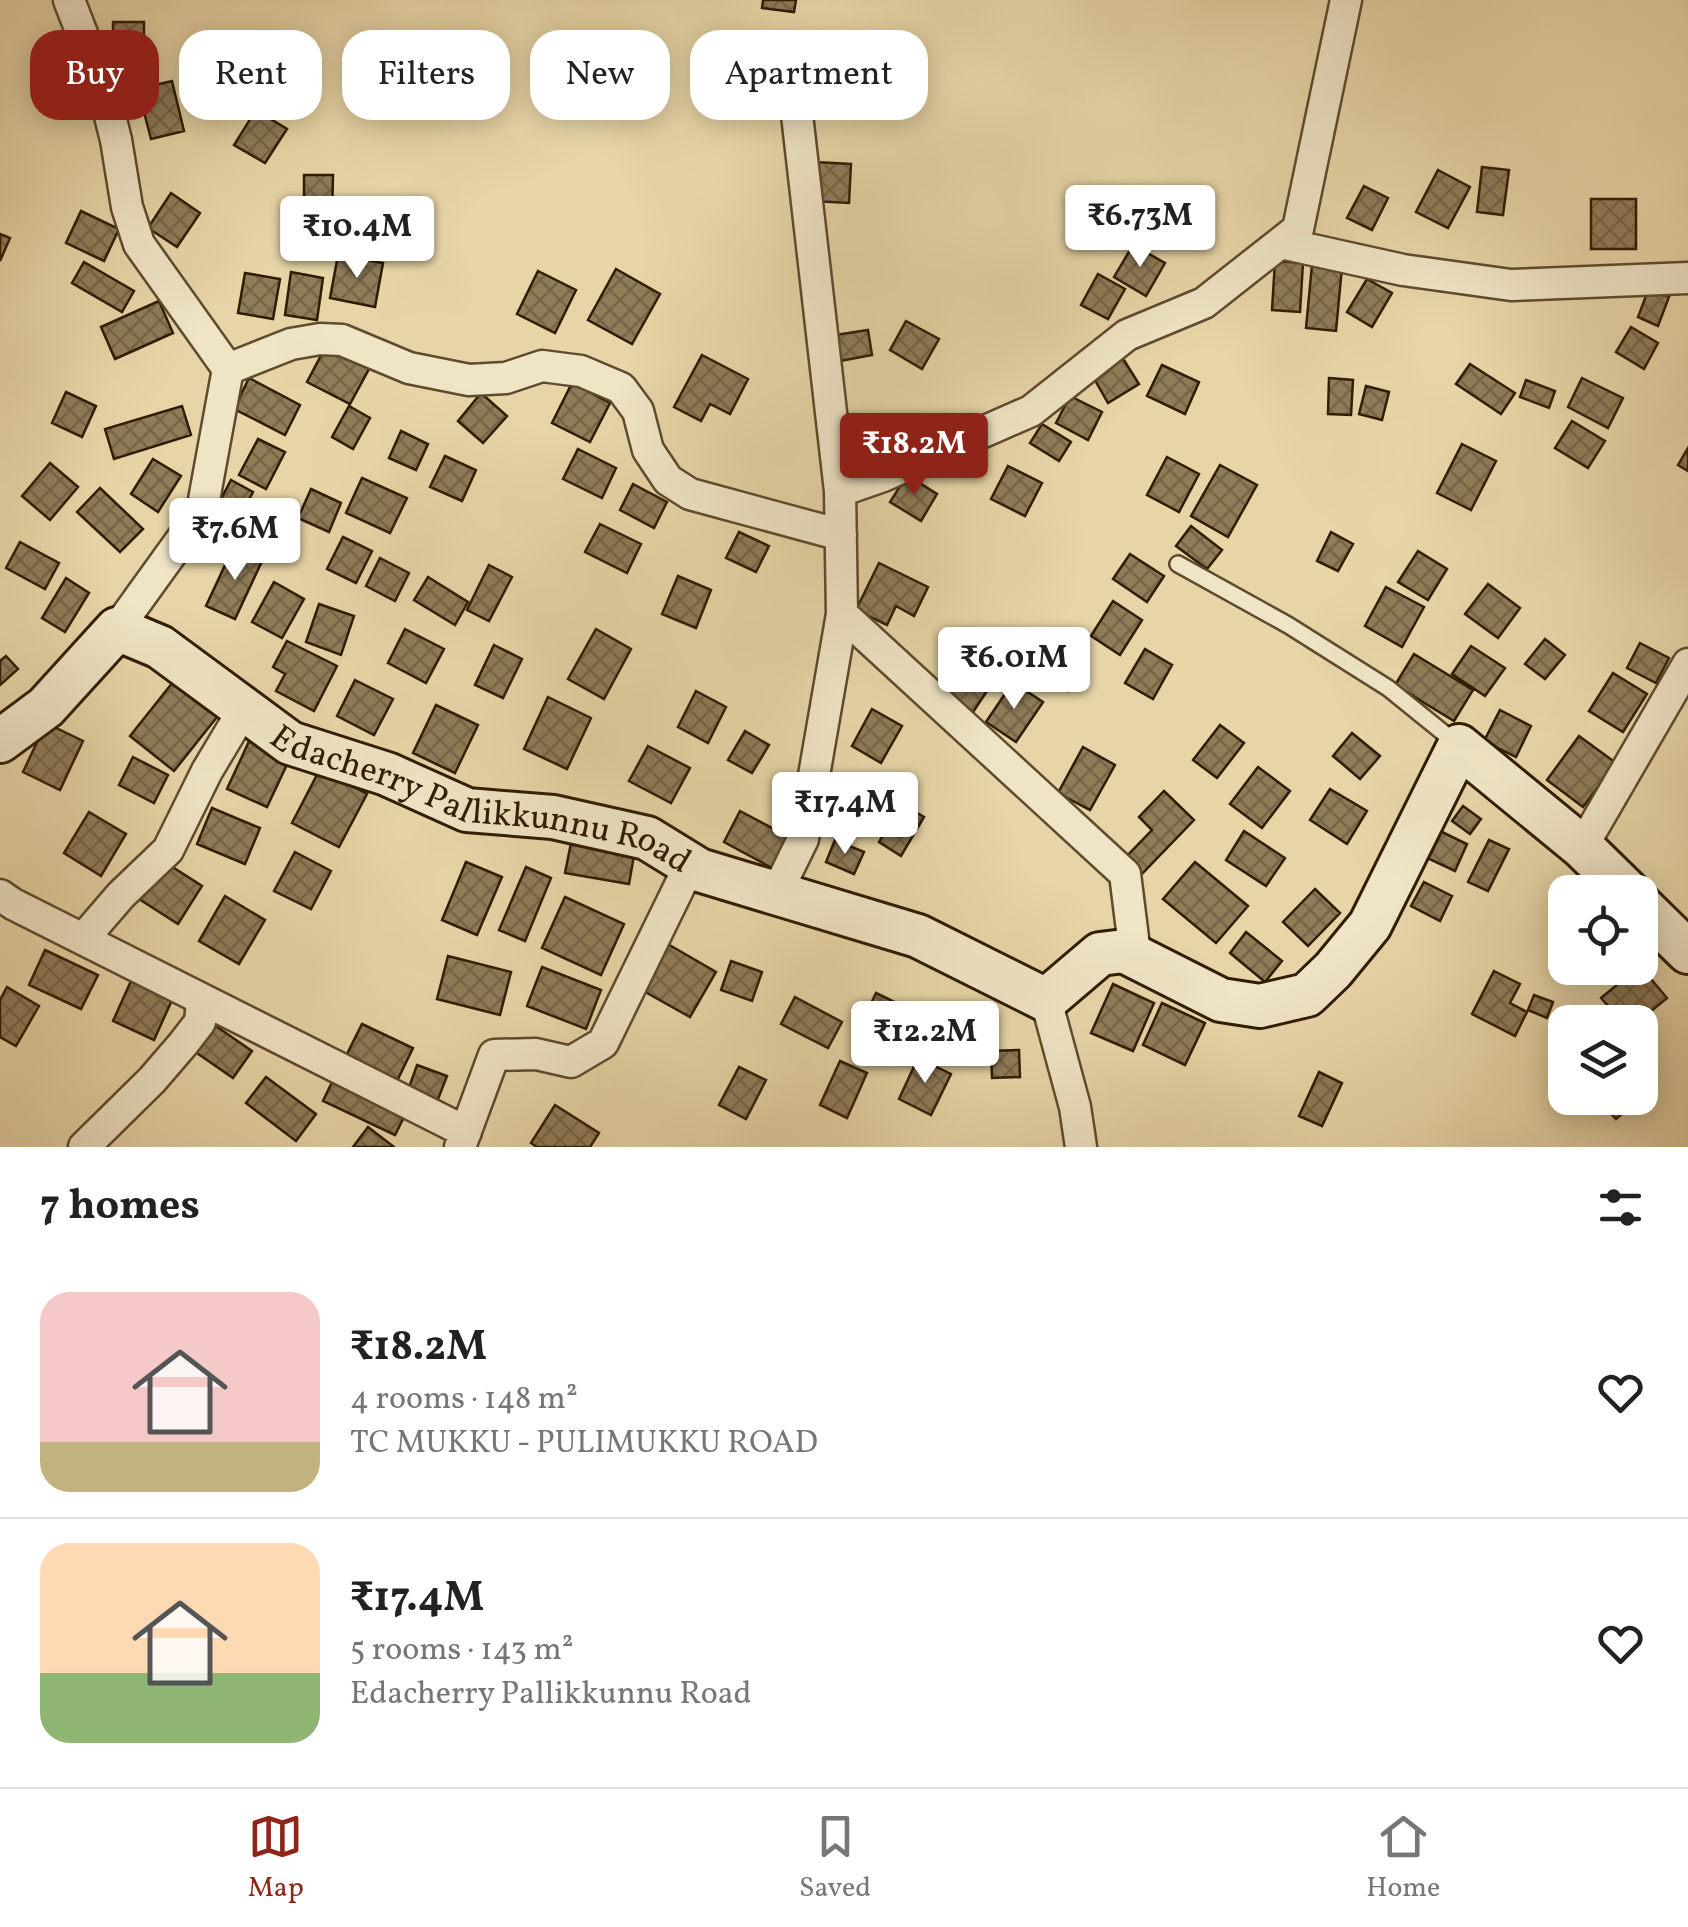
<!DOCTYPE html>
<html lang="en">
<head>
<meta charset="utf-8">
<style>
  :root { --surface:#fff; --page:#f2f2f2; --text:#222; --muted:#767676; --line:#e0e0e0; --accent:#8f2418 }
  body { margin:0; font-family:Vollkorn,serif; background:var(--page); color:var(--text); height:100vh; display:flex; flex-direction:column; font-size:38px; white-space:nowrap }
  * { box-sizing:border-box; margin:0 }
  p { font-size:32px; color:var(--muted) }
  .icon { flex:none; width:55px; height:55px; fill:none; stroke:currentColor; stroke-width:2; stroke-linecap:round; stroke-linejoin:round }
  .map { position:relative; height:1147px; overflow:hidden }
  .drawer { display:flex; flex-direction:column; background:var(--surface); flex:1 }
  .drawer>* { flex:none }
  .top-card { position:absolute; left:30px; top:30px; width:1000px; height:90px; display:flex; gap:20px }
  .buttons { position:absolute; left:1548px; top:875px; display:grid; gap:20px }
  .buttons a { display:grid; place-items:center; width:110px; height:110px; border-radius:20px; background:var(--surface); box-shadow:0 5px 25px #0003; font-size:50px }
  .price { position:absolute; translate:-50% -85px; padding:0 22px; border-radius:10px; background:#fff; color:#222; font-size:32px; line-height:65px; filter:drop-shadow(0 2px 5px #0008) }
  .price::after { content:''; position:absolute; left:50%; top:60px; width:30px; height:22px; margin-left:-15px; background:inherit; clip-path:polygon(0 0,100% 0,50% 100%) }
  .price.active { background:var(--accent); color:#fff }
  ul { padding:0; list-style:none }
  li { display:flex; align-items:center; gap:30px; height:250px; padding:0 40px }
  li+li { border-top:2px solid var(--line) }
  li span { display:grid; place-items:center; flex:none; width:280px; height:200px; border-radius:30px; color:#555 }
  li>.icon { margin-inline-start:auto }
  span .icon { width:120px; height:120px; fill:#fffc; stroke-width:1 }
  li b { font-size:42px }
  h2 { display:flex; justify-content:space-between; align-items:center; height:120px; padding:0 40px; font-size:42px }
  .tag { padding:0 35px; border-radius:30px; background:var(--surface); box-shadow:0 5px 25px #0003; font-size:35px; line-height:90px }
  .tag.active { background:var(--accent); color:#fff }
  .tabs { display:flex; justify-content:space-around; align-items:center; height:140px; border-top:2px solid var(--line); background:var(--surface); font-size:28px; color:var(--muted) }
  .tabs a { display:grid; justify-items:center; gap:5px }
  .tabs .active { color:var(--accent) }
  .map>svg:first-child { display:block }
  .building { fill:url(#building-cross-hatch); stroke:#301c04; stroke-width:2.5 }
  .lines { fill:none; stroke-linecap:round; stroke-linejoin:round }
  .service-casing { stroke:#5e4a2d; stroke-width:20 }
  .minor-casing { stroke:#5e4a2d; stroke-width:35 }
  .secondary-casing { stroke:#301c04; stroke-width:48 }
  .service { stroke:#efe4c6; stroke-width:15 }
  .minor { stroke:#efe4c6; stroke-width:30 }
  .secondary { stroke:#efe4c6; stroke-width:42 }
  .labels { text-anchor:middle; stroke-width:8; stroke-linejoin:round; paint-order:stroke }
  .street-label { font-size:35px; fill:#301c04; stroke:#efe4c6 }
</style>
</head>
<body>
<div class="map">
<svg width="1688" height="1147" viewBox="0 0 1688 1147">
  <defs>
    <pattern id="building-cross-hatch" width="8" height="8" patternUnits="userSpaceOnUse" patternTransform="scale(2.5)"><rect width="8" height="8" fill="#8f7c59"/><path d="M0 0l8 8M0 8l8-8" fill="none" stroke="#756547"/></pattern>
  </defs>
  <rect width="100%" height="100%" fill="#e7d5a7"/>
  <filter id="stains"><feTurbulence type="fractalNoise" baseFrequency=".002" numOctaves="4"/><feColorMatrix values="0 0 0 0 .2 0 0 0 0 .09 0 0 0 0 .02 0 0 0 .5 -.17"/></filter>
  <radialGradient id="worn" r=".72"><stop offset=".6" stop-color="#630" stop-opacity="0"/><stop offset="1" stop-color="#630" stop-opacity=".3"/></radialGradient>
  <!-- building -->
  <path class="building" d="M763,0H796L794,12L762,8Z
    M113,22H144V55L113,54Z
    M741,37L793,48L786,84L734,74Z
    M66,50L92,101L59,118L32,68Z
    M172,81L184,131L151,139L138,89Z
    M256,110L287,129L265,163L234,145Z
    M815,162L851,164L849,203L813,201Z
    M1482,167L1509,170L1503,215L1477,212Z
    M1438,170L1470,187L1448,228L1416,212Z
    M304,175H333L332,215H304Z
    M1364,186L1388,198L1372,230L1347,218Z
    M171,193L200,213L177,247L148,228Z
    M1591,199H1636V249H1591Z
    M81,211L119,229L104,261L66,243Z
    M0,234L10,238L0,261Z
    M1133,245L1165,263L1146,296L1114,277Z
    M338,255L383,263L375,307L330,298Z
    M1275,261L1303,263L1300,312L1272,310Z
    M84,262L134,291L122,312L72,283Z
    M1312,265L1342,267L1336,331L1306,328Z
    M616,269L660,294L632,344L588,320Z
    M538,271L576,290L555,333L517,314Z
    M291,272L323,278L317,320L285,315Z
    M245,273L280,279L273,319L238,313Z
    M1098,274L1125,289L1108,319L1081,305Z
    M1367,279L1392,293L1372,327L1347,312Z
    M1649,288L1669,297L1658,326L1638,317Z
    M159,301L173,333L115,359L101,327Z
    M906,321L939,339L922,369L890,350Z
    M1631,327L1658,343L1644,369L1616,352Z
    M868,330L872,355L840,361L835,335Z
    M326,346L369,369L350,404L307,382Z
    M702,355L748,379L730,414L710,404L701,421L674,407Z
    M1122,357L1139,384L1108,403L1092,375Z
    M1470,364L1515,393L1501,414L1456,384Z
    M1162,365L1199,382L1185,414L1147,396Z
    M249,378L300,405L285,435L234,409Z
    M1329,378L1353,380L1351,415L1328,414Z
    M1582,378L1623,398L1608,428L1568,407Z
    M1526,380L1555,391L1549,408L1520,397Z
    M572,383L610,403L590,442L552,423Z
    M1366,386L1389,392L1382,420L1359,414Z
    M66,392L96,406L82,437L52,423Z
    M481,393L507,416L483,443L458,421Z
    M1070,396L1102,412L1088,440L1056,423Z
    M182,406L191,435L114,459L105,429Z
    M349,406L370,418L353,449L332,437Z
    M1572,421L1605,441L1588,468L1555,448Z
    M1042,424L1071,442L1059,461L1030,443Z
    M401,431L428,444L416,470L389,458Z
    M258,439L285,452L266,489L239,475Z
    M1462,444L1496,461L1471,510L1437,493Z
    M1688,448V471L1678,465Z
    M578,449L616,468L602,498L563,479Z
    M445,456L476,470L462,501L430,487Z
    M1167,457L1199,474L1179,512L1147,495Z
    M153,459L181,476L158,512L131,494Z
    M50,463L78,487L50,520L22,496Z
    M1220,465L1257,485L1228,537L1191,516Z
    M1008,466L1042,483L1025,516L991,499Z
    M907,475L937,494L921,521L890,502Z
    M362,478L407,498L390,533L346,513Z
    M231,480L253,492L234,528L212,516Z
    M633,484L667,502L654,528L620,510Z
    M100,488L143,529L120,552L77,512Z
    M311,489L341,503L329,532L298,518Z
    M600,524L641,544L627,573L585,552Z
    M1191,526L1222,550L1207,569L1176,546Z
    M739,532L769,546L756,572L726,558Z
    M1331,532L1353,544L1338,571L1317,561Z
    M343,537L372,551L356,583L327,569Z
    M20,542L59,563L45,589L6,568Z
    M234,546L263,559L235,619L206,606Z
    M1418,551L1447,569L1428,600L1398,582Z
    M1130,554L1164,576L1147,602L1113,579Z
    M380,558L409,573L395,601L366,586Z
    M879,563L928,587L914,616L896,606L887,625L856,610Z
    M489,565L512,577L489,621L467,610Z
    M678,576L711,590L696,628L662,614Z
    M428,577L468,602L455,625L414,600Z
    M66,578L89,593L65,632L42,618Z
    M274,582L304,599L282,638L252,622Z
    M1488,584L1520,608L1498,638L1465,614Z
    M1386,587L1424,607L1402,647L1365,626Z
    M1113,601L1142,620L1120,655L1091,636Z
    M319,604L354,616L341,655L306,642Z
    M405,629L444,649L426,683L388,663Z
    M596,629L631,649L604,699L568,679Z
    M1038,633L1085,656L1068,691L1020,667Z
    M1545,639L1565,655L1545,679L1525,664Z
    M287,641L337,666L314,711L276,691L285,674L273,667Z
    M1640,643L1669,658L1656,683L1627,668Z
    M494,645L522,659L503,698L475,685Z
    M1471,646L1505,668L1485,696L1452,674Z
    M1145,649L1172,665L1153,699L1125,683Z
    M1414,654L1473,690L1454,721L1395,685Z
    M6,656L18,669L0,685V661Z
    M963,658L995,679L973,712L942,691Z
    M1613,673L1647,694L1623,732L1589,711Z
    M177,677L221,712L174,771L130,736Z
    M355,680L393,699L374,735L337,716Z
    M1013,682L1043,702L1016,742L986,722Z
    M696,691L726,707L708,743L678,727Z
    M548,697L591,718L567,769L524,749Z
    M436,705L478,725L455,773L413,753Z
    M872,709L902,726L881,763L852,746Z
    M1500,710L1531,726L1516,757L1484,741Z
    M46,723L83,741L60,790L23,772Z
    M1220,725L1244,743L1217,778L1193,760Z
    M745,731L769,745L752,773L728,760Z
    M1352,733L1380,756L1360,779L1333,756Z
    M1579,736L1616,763L1583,807L1547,780Z
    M251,737L291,756L267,807L227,789Z
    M648,746L690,768L671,803L629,781Z
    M1083,747L1115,765L1090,810L1058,793Z
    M133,757L168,775L154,803L119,785Z
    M1258,767L1290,791L1262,828L1230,804Z
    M320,769L367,794L339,847L292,823Z
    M1330,789L1367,811L1347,844L1310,820Z
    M1164,791L1194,820L1138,878L1122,861L1152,830L1139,817Z
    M901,804L924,817L901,856L879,842Z
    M1463,806L1481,819L1470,834L1452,821Z
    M212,808L260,828L245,864L197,844Z
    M740,811L789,837L772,868L724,842Z
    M89,812L126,834L101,876L64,853Z
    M1438,830L1467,844L1455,871L1425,857Z
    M1244,831L1285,858L1266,886L1226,860Z
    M573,833L636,844L629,884L565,873Z
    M835,840L864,852L854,874L826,862Z
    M1489,840L1509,849L1488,891L1468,882Z
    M295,852L331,871L311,909L274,891Z
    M160,859L202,886L178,924L136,897Z
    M466,862L502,877L477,935L442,920Z
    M1195,862L1248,906L1216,943L1163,899Z
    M526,867L551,878L525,941L499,930Z
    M1424,882L1452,896L1440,921L1411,906Z
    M1315,889L1340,913L1308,946L1283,922Z
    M225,896L265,920L239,964L199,941Z
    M565,897L624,924L601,975L542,948Z
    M1246,932L1282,961L1265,982L1230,953Z
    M666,943L716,972L690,1017L640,989Z
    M45,950L98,975L81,1009L29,985Z
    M448,956L511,972L500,1015L437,999Z
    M731,961L762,972L752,1001L721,990Z
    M1640,966L1667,998L1638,1022H1622L1601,998Z
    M542,967L601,990L586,1029L527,1006Z
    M1494,971L1520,984L1510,1003L1527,1012L1515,1036L1472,1014Z
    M131,981L172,1000L154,1040L113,1021Z
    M1113,984L1154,1003L1133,1051L1091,1033Z
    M7,987L39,1006L16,1046L0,1037V1000Z
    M876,993L903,1006L887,1042L859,1029Z
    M1534,995L1553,1002L1547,1018L1528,1010Z
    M795,997L842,1022L828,1048L781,1024Z
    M1162,1003L1205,1023L1185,1065L1143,1045Z
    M947,1015L974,1029L957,1064L929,1050Z
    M210,1022L252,1051L233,1078L191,1049Z
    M362,1024L413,1048L395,1085L344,1060Z
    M1019,1050L1020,1077L992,1078L991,1051Z
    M918,1058L951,1074L931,1115L899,1099Z
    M840,1061L867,1073L847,1118L820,1105Z
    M417,1065L447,1076L435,1107L406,1096Z
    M739,1067L766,1080L746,1119L719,1105Z
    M1640,1070L1654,1086L1616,1119L1596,1098H1640Z
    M1319,1072L1342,1083L1322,1126L1299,1116Z
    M266,1077L316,1114L296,1141L246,1103Z
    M334,1078L406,1113L395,1135L323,1101Z
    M555,1105L599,1133L590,1147H537L531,1143Z
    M368,1127L394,1147H353Z"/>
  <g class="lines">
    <!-- service casing -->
    <g class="service-casing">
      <path id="service" d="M1178,564L1288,625L1388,688L1456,743"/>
    </g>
    <!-- minor casing -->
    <g class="minor-casing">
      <path id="minor" d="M69,0L103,88L116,140L127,207L139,244L228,369L202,511L117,629
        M1281,243L1403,270L1511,285L1688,278
        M228,369L291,344L320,339L342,340L409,368L469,380L506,378L542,366L581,371L621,388L638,411L648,450L668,480L690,494L841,535
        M840,491L883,476L1031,411L1127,335L1204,303L1298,229L1346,0
        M842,614L1125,874L1135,954
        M1582,847L1688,664
        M777,892L803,839L842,614L840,491L796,106
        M0,895L13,904L466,1132
        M83,939L121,895L168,850L207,771L244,709
        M1046,1000L1075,1107L1081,1147
        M84,1147L152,1080L183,1044L200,1022L202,1000
        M460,1147L494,1055L536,1054L571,1062L603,1043L690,865"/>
    </g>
    <!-- secondary casing -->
    <g class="secondary-casing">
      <g id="secondary">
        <path id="s1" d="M0,741L46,707L117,629L160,647L290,743L387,774L467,810L553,817L647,838L699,870L918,936L1046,1000L1100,954L1124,951L1221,1000L1260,1006L1307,995L1333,970L1370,925L1459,746L1582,847L1628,892"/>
        <path d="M1640,905L1688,952"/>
      </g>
    </g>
    <!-- service -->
    <use href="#service" class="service"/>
    <!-- minor -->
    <use href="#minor" class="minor"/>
    <!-- secondary -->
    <use href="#secondary" class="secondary"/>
  </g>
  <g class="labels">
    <!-- street labels -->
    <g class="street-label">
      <text dy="12" stroke="none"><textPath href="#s1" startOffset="572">Edacherry Pallikkunnu Road</textPath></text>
    </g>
  </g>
  <rect width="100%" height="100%" filter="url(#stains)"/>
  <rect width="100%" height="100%" fill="url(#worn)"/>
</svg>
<div class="buttons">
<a><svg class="icon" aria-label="locate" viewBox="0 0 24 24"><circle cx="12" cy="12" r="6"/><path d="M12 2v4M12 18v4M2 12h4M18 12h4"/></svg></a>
<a><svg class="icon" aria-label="layers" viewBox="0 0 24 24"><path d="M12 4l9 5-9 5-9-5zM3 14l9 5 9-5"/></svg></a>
</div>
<b class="price" style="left:1140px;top:270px">₹6.73M</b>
<b class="price" style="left:357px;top:281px">₹10.4M</b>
<b class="price active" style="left:914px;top:498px">₹18.2M</b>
<b class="price" style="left:235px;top:583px">₹7.6M</b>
<b class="price" style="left:1014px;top:712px">₹6.01M</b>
<b class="price" style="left:845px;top:857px">₹17.4M</b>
<b class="price" style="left:925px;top:1086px">₹12.2M</b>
<div class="top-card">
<a class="tag active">Buy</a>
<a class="tag">Rent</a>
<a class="tag">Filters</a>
<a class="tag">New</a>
<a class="tag">Apartment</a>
</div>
</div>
<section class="drawer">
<h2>7 homes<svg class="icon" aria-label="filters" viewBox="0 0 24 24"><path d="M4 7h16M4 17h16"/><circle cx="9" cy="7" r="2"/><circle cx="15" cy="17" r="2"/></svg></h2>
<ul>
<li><span style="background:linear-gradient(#f6c9c9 75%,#c2b280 0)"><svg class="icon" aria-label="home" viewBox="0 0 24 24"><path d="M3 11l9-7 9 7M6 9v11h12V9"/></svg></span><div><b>₹18.2M</b><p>4 rooms · 148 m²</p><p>TC MUKKU - PULIMUKKU ROAD</p></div><svg class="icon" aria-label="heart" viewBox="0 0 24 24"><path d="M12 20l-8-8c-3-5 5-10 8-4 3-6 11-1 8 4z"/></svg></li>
<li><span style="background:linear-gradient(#ffd9b3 65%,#8fb573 0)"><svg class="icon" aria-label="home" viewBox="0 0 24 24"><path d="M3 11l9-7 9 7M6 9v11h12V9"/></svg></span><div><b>₹17.4M</b><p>5 rooms · 143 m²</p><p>Edacherry Pallikkunnu Road</p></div><svg class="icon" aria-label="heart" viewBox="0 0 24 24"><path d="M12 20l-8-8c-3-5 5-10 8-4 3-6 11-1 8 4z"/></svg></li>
</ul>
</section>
<nav class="tabs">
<a class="active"><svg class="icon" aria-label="map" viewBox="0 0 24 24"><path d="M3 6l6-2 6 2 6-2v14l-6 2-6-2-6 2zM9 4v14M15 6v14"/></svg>Map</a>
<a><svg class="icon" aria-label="saved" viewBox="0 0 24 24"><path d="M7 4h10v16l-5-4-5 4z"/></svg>Saved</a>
<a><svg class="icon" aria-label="home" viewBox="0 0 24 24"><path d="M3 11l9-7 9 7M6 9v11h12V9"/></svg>Home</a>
</nav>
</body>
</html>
